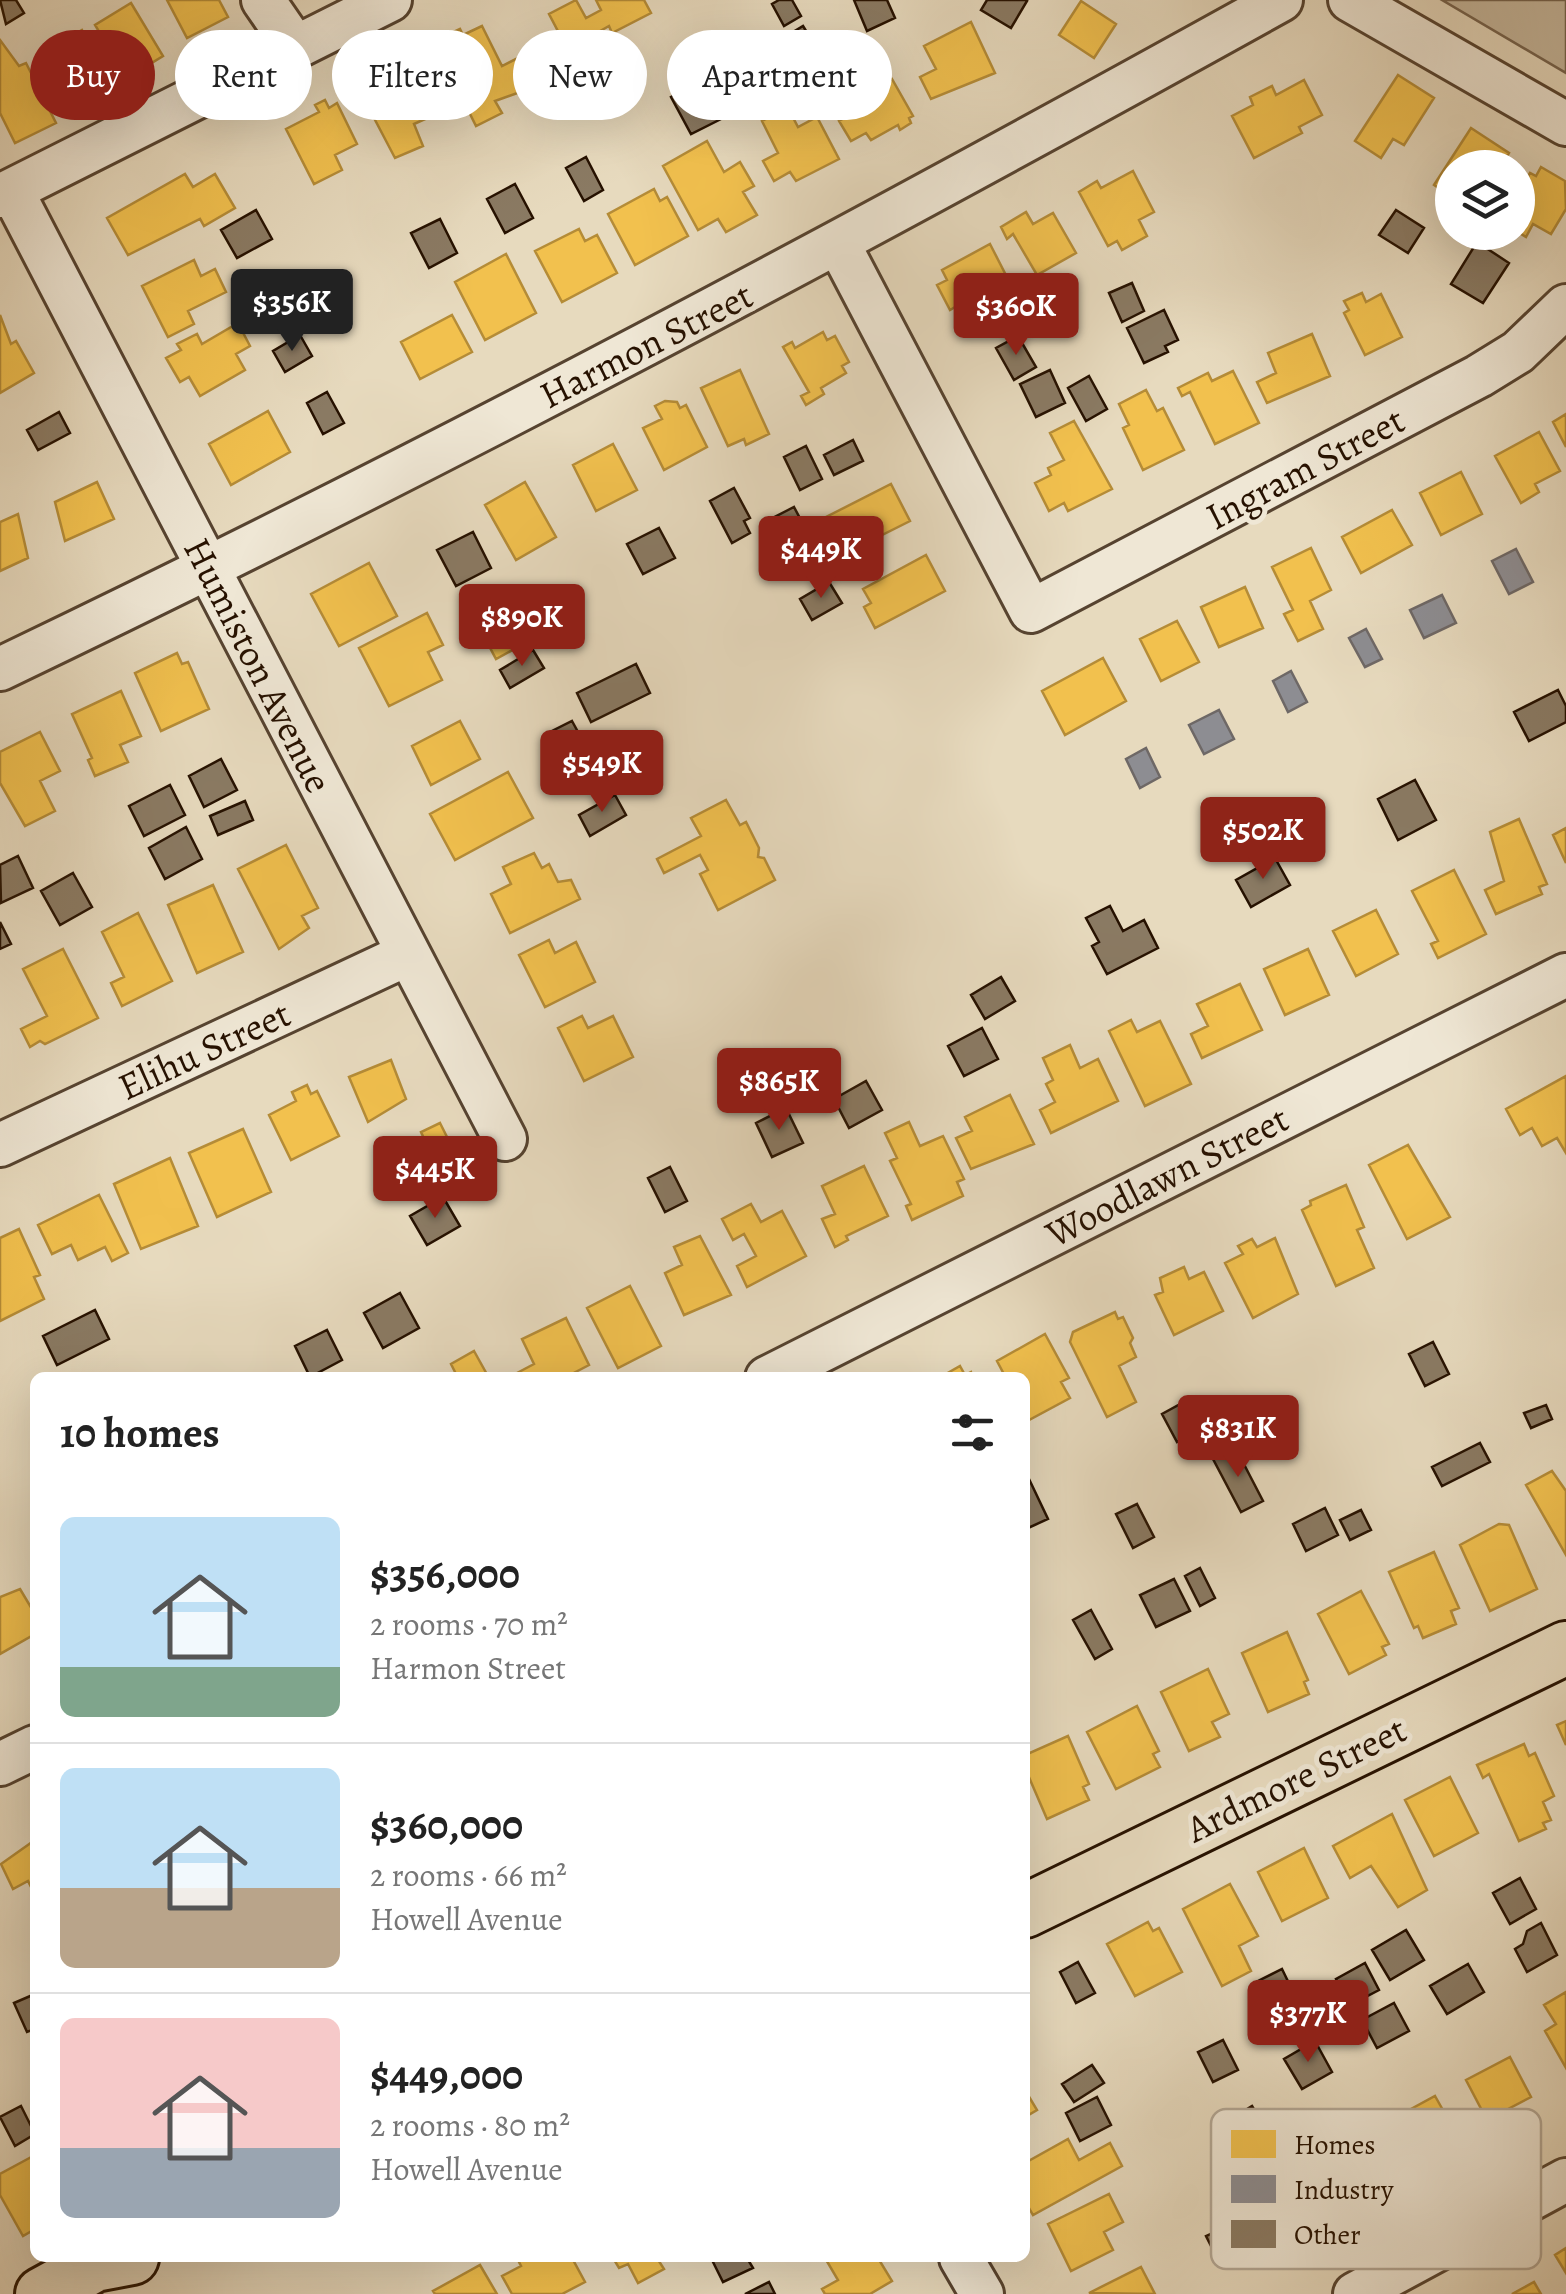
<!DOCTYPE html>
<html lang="en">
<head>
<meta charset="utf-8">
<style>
  :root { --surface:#fff; --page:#f2f2f2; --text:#222; --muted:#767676; --line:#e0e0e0; --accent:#8f2418 }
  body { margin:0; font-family:Alegreya,serif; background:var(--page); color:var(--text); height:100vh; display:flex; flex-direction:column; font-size:38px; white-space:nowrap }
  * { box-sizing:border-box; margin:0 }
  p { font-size:32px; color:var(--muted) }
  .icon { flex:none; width:55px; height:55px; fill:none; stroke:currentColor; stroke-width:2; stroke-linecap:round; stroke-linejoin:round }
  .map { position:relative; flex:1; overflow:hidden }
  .drawer { position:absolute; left:30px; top:1372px; width:1000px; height:890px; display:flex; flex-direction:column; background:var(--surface); border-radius:15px; box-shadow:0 10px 40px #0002 }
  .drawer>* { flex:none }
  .top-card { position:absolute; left:30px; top:30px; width:1000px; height:90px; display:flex; gap:20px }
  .buttons { position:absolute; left:1435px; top:150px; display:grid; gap:20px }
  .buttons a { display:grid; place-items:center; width:100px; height:100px; border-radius:50%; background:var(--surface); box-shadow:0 10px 40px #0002; font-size:50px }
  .price { position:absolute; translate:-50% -85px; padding:0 22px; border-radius:10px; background:var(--accent); color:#fff; font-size:32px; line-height:65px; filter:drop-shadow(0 2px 5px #0008) }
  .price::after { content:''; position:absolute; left:50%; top:60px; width:30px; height:22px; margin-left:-15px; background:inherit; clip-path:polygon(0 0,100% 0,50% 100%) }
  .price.active { background:#222; color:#fff }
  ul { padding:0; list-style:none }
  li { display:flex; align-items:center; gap:30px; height:250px; padding:0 30px }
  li+li { border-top:2px solid var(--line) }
  li span { display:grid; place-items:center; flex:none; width:280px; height:200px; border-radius:15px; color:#555 }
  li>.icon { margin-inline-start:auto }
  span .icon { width:120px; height:120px; fill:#fffc; stroke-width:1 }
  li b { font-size:42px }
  h2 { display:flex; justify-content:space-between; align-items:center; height:120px; padding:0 30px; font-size:42px }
  .pill { padding:0 35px; border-radius:45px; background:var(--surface); box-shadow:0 10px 40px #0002; font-size:35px; line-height:90px }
  .pill.active { background:var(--accent); color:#fff }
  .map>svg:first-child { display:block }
  .green { fill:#c6b89e; stroke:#76644f; stroke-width:2.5 }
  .homes { fill:#f2c14e; stroke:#b58c37; stroke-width:2.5 }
  .industry { fill:#8d8d92; stroke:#6e6866; stroke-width:2.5 }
  .building { fill:#8a7a63; stroke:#261100; stroke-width:2.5 }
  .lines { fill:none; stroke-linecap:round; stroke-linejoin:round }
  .minor-casing { stroke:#564330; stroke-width:48 }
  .major-casing { stroke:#261100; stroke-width:58 }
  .minor { stroke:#efe7d5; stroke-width:42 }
  .major { stroke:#e7dabe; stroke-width:52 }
  .labels { text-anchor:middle; stroke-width:10; stroke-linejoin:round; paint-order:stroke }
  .street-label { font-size:38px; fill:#261100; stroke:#efe7d5 }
  .key { fill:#efe7d5; stroke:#b3a795; stroke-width:2.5 }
  .key-label { font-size:28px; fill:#261100 }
</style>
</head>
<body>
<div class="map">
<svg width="1566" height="2294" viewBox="0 0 1566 2294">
  <rect width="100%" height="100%" fill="#e7dabe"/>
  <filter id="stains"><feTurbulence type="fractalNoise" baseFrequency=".002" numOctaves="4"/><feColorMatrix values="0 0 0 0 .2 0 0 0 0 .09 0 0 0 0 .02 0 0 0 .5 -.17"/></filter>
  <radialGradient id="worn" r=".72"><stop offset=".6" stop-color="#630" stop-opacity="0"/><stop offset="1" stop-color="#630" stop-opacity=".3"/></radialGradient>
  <!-- green -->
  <path class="green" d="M1442,0H1566V73Z"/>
  <!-- homes -->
  <path class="homes" d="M167,0H219L228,17L187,38Z
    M576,0L586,18L601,10L596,0H644L651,13L612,33L609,26L595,34L598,41L571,56L549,14Z
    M1081,1L1116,24L1094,58L1059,35Z
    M131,3L163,56L127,78L95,25Z
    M971,22L995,73L931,99L920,77L936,69L924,46Z
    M482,26L502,66L522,56L537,86L495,101L502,113L476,126L434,41L460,29L463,35Z
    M82,30L113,84L79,104L52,58L63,52V41Z
    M0,40L19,66L26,63L56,123L15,143L0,113Z
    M415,72L434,115L414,124L423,146L395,158L362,95Z
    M862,72L873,91L892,79L913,116L909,118L911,123L900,130L898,125L871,140L866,133L851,141L839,121L856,111L841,84Z
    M1398,75L1434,98L1404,145L1393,139L1381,158L1355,141Z
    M1304,80L1322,115L1299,127L1302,133L1254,158L1232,116L1253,105L1250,97L1272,86L1276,95Z
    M325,100L329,108L337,103L357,144L335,155L342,170L314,184L286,129L319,112L315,105Z
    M788,108L798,127L817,117L839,159L796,181L790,172L774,181L763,161L778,153L762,121Z
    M1471,128L1509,153L1500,168H1452V197L1434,185Z
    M707,141L724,172L740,162L754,186L743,192L757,215L726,232L718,219L698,230L663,166Z
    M1541,167L1565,181L1566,209L1551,234L1533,224L1526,237L1518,232V193L1530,173L1536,176Z
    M1133,171L1154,212L1139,220L1147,236L1122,250L1117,241L1108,246L1079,192L1097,181L1101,188Z
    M185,174L193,187L215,174L235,208L204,226L200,219L128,255L107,218Z
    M654,189L660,201L667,197L688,236L635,265L608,214Z
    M1026,212L1033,224L1053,213L1076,253L1037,275L1013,234L1007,239L1001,227Z
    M579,229L585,241L597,235L617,273L562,302L535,251Z
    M990,244L1012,287L1004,292L1013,310L991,322L982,304L964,313L960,304L950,310L937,285L947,280L942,270Z
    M506,254L536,313L485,340L455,282Z
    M194,260L201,276L215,269L226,292L188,311L194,324L168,337L142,286Z
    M1362,293L1366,302L1381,294L1402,337L1365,355L1344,313L1349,310L1344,301Z
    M0,315L11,344L16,341L34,373L0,393Z
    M452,315L472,352L420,379L401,342Z
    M238,323L250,346L236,354L245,370L200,396L189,377L180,382L166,358L181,350L177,344L197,334L202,344Z
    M823,332L827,340L835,336L849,362L842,366L846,373L821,388L824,394L806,405L801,396L809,392L783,347L792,342L795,348Z
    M1312,334L1330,376L1267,403L1257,382L1276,373L1268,353Z
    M740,370L769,434L746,445L744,439L728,446L701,388Z
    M1233,371L1259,423L1215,444L1190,392L1182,396L1178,388L1208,373L1212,381Z
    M1146,390L1157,411L1163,408L1184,450L1143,470L1123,428L1129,425L1119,404Z
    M665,401L677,402L680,408L686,405L707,447L664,470L643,428L662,419L655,406Z
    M268,411L290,452L231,485L209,444Z
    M1566,414V447L1553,422Z
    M1074,421L1112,489L1068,511L1064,503L1049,511L1035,483L1051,475L1048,468L1064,460L1050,433Z
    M1539,432L1560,471L1535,484L1539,492L1521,503L1495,456Z
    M613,444L637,490L596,511L573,465Z
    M1461,472L1482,514L1441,535L1420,493Z
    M97,482L114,519L65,541L55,502Z
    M525,482L556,537L516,560L485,505Z
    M891,484L910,521L858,547L851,533L838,539L826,517Z
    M1392,510L1412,545L1361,573L1342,537Z
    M18,514L28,558L0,571V522Z
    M1311,548L1331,590L1310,601L1323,629L1298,641L1284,614L1293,610L1272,567Z
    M926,555L945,591L875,628L864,607L871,603L863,589Z
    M369,563L397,616L339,646L311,594Z
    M1245,587L1263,628L1219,647L1201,607Z
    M508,601L529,641L496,659L479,627L484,624L480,616Z
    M427,613L443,645L428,652L442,680L389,706L359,648Z
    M1177,621L1199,662L1161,681L1140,639Z
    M177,653L182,664L188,662L209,709L161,731L135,673Z
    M1103,658L1126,701L1065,735L1042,691Z
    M121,691L141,736L120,745L128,762L95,776L88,760L92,758L72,714Z
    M460,721L480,759L431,785L412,746Z
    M40,732L60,771L40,781L55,811L25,826L0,783V752Z
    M508,772L533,818L455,860L430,814Z
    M726,800L740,825L746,822L759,848L758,857L764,858L775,880L718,910L700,874L708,870L700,855L664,873L657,859L701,836L691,818Z
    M1519,819L1547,884L1539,887L1542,894L1496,914L1485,890L1504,881L1490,832Z
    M1566,828V863L1553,835Z
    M286,845L318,908L302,916L309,928L279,949L238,869Z
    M534,853L542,868L549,864L558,882L571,880L580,899L510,933L491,894L511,884L503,867Z
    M1454,870L1486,934L1438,958L1431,944L1438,941L1412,891Z
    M213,885L243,952L197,973L168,905Z
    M1376,910L1398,954L1356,976L1333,931Z
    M138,913L172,981L122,1006L111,983L124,977L102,932Z
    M549,940L555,953L576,942L595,982L545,1007L519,955Z
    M63,949L98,1018L45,1044L40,1041L30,1047L21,1029L47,1016L23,969Z
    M1308,949L1329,995L1285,1015L1264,969Z
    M1240,984L1262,1030L1202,1058L1191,1034L1208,1026L1197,1004Z
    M582,1016L588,1028L613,1016L633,1057L584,1081L558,1028Z
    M1131,1020L1137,1032L1160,1021L1191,1084L1145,1106L1109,1031Z
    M1070,1045L1080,1068L1098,1059L1118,1101L1051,1133L1040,1110L1055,1102L1046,1084L1053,1080L1043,1058Z
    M391,1060L406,1099L368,1122L349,1077Z
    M1566,1076V1153L1557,1138L1542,1146L1532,1128L1520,1135L1506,1109Z
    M307,1085L311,1094L317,1091L339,1136L291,1160L269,1115L296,1101L292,1092Z
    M1010,1095L1034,1144L971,1169L956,1138L972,1131L965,1117Z
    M909,1122L920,1146L943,1136L964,1179L957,1182L963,1196L912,1220L906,1206L911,1204L890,1161L897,1158L885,1133Z
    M440,1123L454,1151L434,1160L421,1132Z
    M243,1129L271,1192L217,1217L189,1153Z
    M1408,1145L1450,1217L1407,1239L1369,1165Z
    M170,1158L198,1226L141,1249L114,1184Z
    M864,1166L888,1216L846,1236L848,1240L835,1247L822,1219L835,1214L822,1186Z
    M1346,1185L1364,1227L1357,1230L1374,1268L1336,1286L1302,1210L1311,1205L1310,1201Z
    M99,1195L128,1253L112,1261L105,1247L78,1260L71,1245L52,1254L38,1225Z
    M751,1204L761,1222L782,1211L806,1256L747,1287L737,1266L756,1256L744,1234L733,1240L722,1219Z
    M19,1229L40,1275L34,1277L44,1299L0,1321V1238Z
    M700,1236L731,1295L684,1315L665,1273L682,1265L674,1247Z
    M1275,1238L1298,1294L1253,1318L1225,1263L1243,1254L1238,1246L1252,1239L1257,1247Z
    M1184,1267L1189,1279L1204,1272L1223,1311L1174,1335L1155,1295L1163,1292L1160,1278Z
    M630,1286L661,1346L618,1368L587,1308Z
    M1115,1312L1118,1319L1123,1317L1133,1338L1130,1343L1136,1357L1119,1366L1136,1402L1107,1417L1070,1342L1073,1332Z
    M566,1318L589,1365L564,1378H519L517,1373L534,1364L522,1339Z
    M1045,1334L1069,1378L1061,1382L1070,1398L1029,1420L1025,1412V1378H1006L997,1361Z
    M474,1351L489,1378H445L455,1372L451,1364Z
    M960,1366L965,1375L971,1372L973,1378H939Z
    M1552,1471L1566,1491V1555L1526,1485Z
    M1499,1524L1509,1525L1537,1589L1490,1611L1460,1545Z
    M1434,1552L1459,1608L1451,1611L1456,1624L1423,1638L1418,1626L1414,1628L1389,1572Z
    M20,1589L35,1614V1634L0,1654V1597Z
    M1361,1591L1389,1644L1382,1647L1386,1655L1349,1674L1318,1614Z
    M1287,1632L1308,1680L1304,1682L1309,1694L1268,1712L1242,1653Z
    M1208,1669L1229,1714L1212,1722L1220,1737L1189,1751L1161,1692Z
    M1137,1706L1159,1751L1153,1754L1160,1767L1116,1789L1087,1732Z
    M1566,1721V1745L1557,1725Z
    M1068,1736L1089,1784L1083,1787L1089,1800L1047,1819L1025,1768V1755Z
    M1524,1744L1529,1756L1535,1753L1554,1796L1543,1802L1551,1820L1543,1823L1546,1829L1519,1841L1489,1774L1483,1778L1477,1765Z
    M1450,1777L1478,1833L1434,1856L1405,1800Z
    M1392,1814L1427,1890L1398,1907L1371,1866L1350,1878L1333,1846Z
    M35,1840V1895L28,1881L13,1889L1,1864Z
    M1304,1848L1328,1898L1282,1921L1258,1872Z
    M1230,1884L1258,1936L1239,1946L1251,1971L1222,1986L1183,1909Z
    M1148,1922L1153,1931L1159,1928L1182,1972L1135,1996L1107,1944Z
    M1566,1992V2068L1545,2031L1556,2024L1544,2005Z
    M1510,2057L1531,2097L1487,2120L1466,2080Z
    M1025,2090L1037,2110L1025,2117Z
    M1435,2096L1457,2135L1411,2161L1389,2121Z
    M1068,2139L1079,2160L1110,2143L1122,2166L1033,2215L1025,2201V2163Z
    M35,2155V2229L23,2236L0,2195V2174Z
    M1109,2194L1123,2222L1104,2232L1113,2250L1071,2271L1048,2224Z
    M1566,2248V2273L1555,2255Z
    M517,2258H572L585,2282L562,2294H512L502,2276L521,2266Z
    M613,2258H657L664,2269L638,2283L628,2264L619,2268Z
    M825,2258H878L892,2281L870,2294H825L822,2289L838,2280Z
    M480,2265L497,2294H435L433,2291Z
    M1141,2267L1155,2294L1089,2293Z
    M1534,2282L1541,2294H1512Z"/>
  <!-- industry -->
  <path class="industry" d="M1516,549L1533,582L1509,594L1492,561Z
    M1442,595L1456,623L1424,638L1410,610Z
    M1366,629L1382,659L1365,667L1349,638Z
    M1291,671L1307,702L1288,712L1273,681Z
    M1219,710L1234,739L1204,754L1189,725Z
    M1146,748L1160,777L1140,788L1126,759Z"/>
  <!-- building -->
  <path class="building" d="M0,0H16L24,13L6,24Z
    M779,0H792L801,16L784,26L772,4Z
    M854,0H887L895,18L867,31Z
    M987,0H1025L1027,1L1011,28L981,10Z
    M803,26L821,55L798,69L780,40Z
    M729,67L748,102L727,113L708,78Z
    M702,81L721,119L691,134L671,97Z
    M586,157L603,190L584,201L566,168Z
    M515,184L533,218L505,233L487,199Z
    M256,210L272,239L237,258L221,230Z
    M1396,210L1424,228L1408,253L1379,235Z
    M440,219L457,253L429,268L411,233Z
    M1477,242L1509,263L1483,303L1451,284Z
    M1132,283L1144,311L1122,322L1109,293Z
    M1164,310L1178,340L1165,346L1168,352L1144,363L1127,328Z
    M300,335L312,356L285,372L273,351Z
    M1018,336L1036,367L1014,380L996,348Z
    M1050,370L1065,403L1036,417L1020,384Z
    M1089,376L1107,409L1086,421L1068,388Z
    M327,392L344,423L323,434L307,403Z
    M59,412L70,433L38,450L27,430Z
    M853,440L863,461L834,475L824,455Z
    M806,446L822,479L800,490L784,457Z
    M734,488L750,518L744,521L750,533L732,543L710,501Z
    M794,507L804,526L773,542L763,523Z
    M659,528L675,558L643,574L627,544Z
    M473,532L491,568L456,586L437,550Z
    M829,582L842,603L812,620L800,599Z
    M543,598L559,625L537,637L522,610Z
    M533,650L544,668L510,688L500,670Z
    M636,664L650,693L591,722L577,693Z
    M1558,690L1566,706V722L1529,741L1514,712Z
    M572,721L584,743L558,757L546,734Z
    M221,759L237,790L204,807L189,776Z
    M1415,780L1436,820L1398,840L1378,799Z
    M170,785L185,815L144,836L129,806Z
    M615,795L626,815L590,836L579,815Z
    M245,801L253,820L218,835L210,816Z
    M186,827L202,859L165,879L149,848Z
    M18,856L33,888L1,903L0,865Z
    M1275,858L1290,885L1251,907L1236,880Z
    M73,873L92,907L60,925L41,891Z
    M1110,906L1123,931L1144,920L1158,948L1107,974L1092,946L1099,942L1086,918Z
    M0,922L11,944L0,949Z
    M1001,977L1015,1001L985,1019L971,995Z
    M982,1028L998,1059L964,1076L948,1046Z
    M866,1081L882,1110L849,1128L834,1099Z
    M786,1108L803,1143L772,1157L756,1123Z
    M670,1167L687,1201L665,1212L648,1178Z
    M443,1197L460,1226L427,1245L410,1216Z
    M400,1293L419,1328L383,1348L364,1313Z
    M95,1310L109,1339L57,1365L43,1336Z
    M327,1330L342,1360L310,1377L295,1346Z
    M1433,1342L1449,1374L1425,1386L1409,1354Z
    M1184,1402L1198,1430L1177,1442L1162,1414Z
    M1546,1405L1552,1419L1531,1428L1524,1413Z
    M1480,1443L1490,1462L1442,1486L1432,1467Z
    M1235,1447L1263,1501L1241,1512L1213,1459Z
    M1029,1479L1048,1519L1028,1528L1025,1481Z
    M1137,1504L1154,1537L1133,1548L1116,1514Z
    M1325,1508L1338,1535L1306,1551L1293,1524Z
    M1361,1510L1371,1530L1350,1540L1340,1520Z
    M1200,1568L1215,1598L1200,1606L1185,1576Z
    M1174,1579L1190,1611L1156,1627L1140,1595Z
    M1091,1610L1112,1649L1095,1659L1073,1620Z
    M1520,1878L1536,1909L1510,1924L1493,1893Z
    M1541,1923L1557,1955L1527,1972L1515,1949L1523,1944L1527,1931Z
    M1406,1930L1424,1960L1390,1980L1372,1950Z
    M1078,1962L1095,1993L1076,2003L1060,1972Z
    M1365,1963L1379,1990L1350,2005L1336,1979Z
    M1468,1964L1484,1992L1447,2014L1430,1986Z
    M1282,1969L1297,2000L1269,2014L1254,1983Z
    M35,1994V2029L27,2032L14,2003Z
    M1394,2003L1409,2031L1377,2048L1362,2020Z
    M1223,2040L1238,2070L1213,2082L1198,2052Z
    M1315,2041L1332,2072L1302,2089L1284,2059Z
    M1092,2065L1104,2083L1074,2102L1062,2084Z
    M1097,2097L1111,2125L1080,2141L1066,2113Z
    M21,2106L35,2134L15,2146L0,2117Z
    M1252,2106L1276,2147L1255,2160L1231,2119Z
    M1224,2228L1232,2245L1214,2252L1206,2236Z
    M717,2258H747L753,2268L723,2282L712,2260Z
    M769,2282L775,2294H745Z"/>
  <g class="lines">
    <!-- minor casing -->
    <g class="minor-casing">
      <path id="minor" d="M263,0L294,45
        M1350,0L1566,124
        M12,191L505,1139
        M0,196L390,0
        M839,245L1031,611L1479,376L1518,352L1566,306
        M0,669C435,461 859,234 1281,0
        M0,1145L408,954
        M767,1378L1566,975
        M0,1764L35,1747
        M961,2258L982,2294
        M1355,2294L1566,2180"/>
    </g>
    <!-- major casing -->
    <g class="major-casing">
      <path id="major" d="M1025,1911L1566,1648
        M42,2294L95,2265L132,2258"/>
    </g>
    <!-- minor -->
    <use href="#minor" class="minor"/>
    <!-- major -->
    <use href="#major" class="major"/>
  </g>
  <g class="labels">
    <!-- street labels -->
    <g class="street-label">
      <text transform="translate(646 345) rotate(-27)" y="13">Harmon Street</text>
      <text transform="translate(1305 468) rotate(-28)" y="13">Ingram Street</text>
      <text transform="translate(258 665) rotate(63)" y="13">Humiston Avenue</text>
      <text transform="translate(204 1050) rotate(-25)" y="13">Elihu Street</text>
      <text transform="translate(1167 1176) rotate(-27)" y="13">Woodlawn Street</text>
      <text transform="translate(1296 1779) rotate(-26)" y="13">Ardmore Street</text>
    </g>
  </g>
  <!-- legend -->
  <rect x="1211" y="2109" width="330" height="160" rx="15" class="key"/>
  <rect x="1231" y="2130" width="45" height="28" fill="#f2c14e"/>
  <rect x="1231" y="2175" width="45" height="28" fill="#8d8d92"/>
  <rect x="1231" y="2220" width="45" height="28" fill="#8a7a63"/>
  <g class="key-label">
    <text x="1294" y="2154">Homes</text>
    <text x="1294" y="2199">Industry</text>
    <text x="1294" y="2244">Other</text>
  </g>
  <rect width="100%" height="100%" filter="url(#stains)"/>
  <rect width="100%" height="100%" fill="url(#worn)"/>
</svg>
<div class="buttons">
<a><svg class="icon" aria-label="layers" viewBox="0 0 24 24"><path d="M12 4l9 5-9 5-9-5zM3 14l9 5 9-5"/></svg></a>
</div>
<b class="price active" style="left:292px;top:354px">$356K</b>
<b class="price" style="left:1016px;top:358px">$360K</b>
<b class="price" style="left:821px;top:601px">$449K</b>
<b class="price" style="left:522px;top:669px">$890K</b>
<b class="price" style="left:602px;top:815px">$549K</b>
<b class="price" style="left:1263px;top:882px">$502K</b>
<b class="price" style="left:779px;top:1133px">$865K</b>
<b class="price" style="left:435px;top:1221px">$445K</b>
<b class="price" style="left:1238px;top:1480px">$831K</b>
<b class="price" style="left:1308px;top:2065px">$377K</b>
<div class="top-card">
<a class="pill active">Buy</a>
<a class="pill">Rent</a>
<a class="pill">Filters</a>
<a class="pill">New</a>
<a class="pill">Apartment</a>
</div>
<section class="drawer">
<h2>10 homes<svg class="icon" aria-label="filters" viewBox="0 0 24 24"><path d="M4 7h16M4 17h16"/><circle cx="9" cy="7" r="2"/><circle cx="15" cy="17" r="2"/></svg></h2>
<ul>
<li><span style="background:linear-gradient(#bfe0f5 75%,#7fa58c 0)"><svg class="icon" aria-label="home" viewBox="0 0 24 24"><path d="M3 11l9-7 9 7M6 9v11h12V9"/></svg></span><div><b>$356,000</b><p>2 rooms · 70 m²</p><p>Harmon Street</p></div></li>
<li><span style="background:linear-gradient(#bfe0f5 60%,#b9a48a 0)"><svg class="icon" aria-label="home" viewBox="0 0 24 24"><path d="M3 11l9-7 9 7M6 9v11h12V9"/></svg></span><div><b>$360,000</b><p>2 rooms · 66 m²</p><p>Howell Avenue</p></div></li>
<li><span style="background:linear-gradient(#f6c9c9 65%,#9aa5b1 0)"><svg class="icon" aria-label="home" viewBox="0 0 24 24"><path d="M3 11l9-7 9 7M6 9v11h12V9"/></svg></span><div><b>$449,000</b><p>2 rooms · 80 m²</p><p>Howell Avenue</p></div></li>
</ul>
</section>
</div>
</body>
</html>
